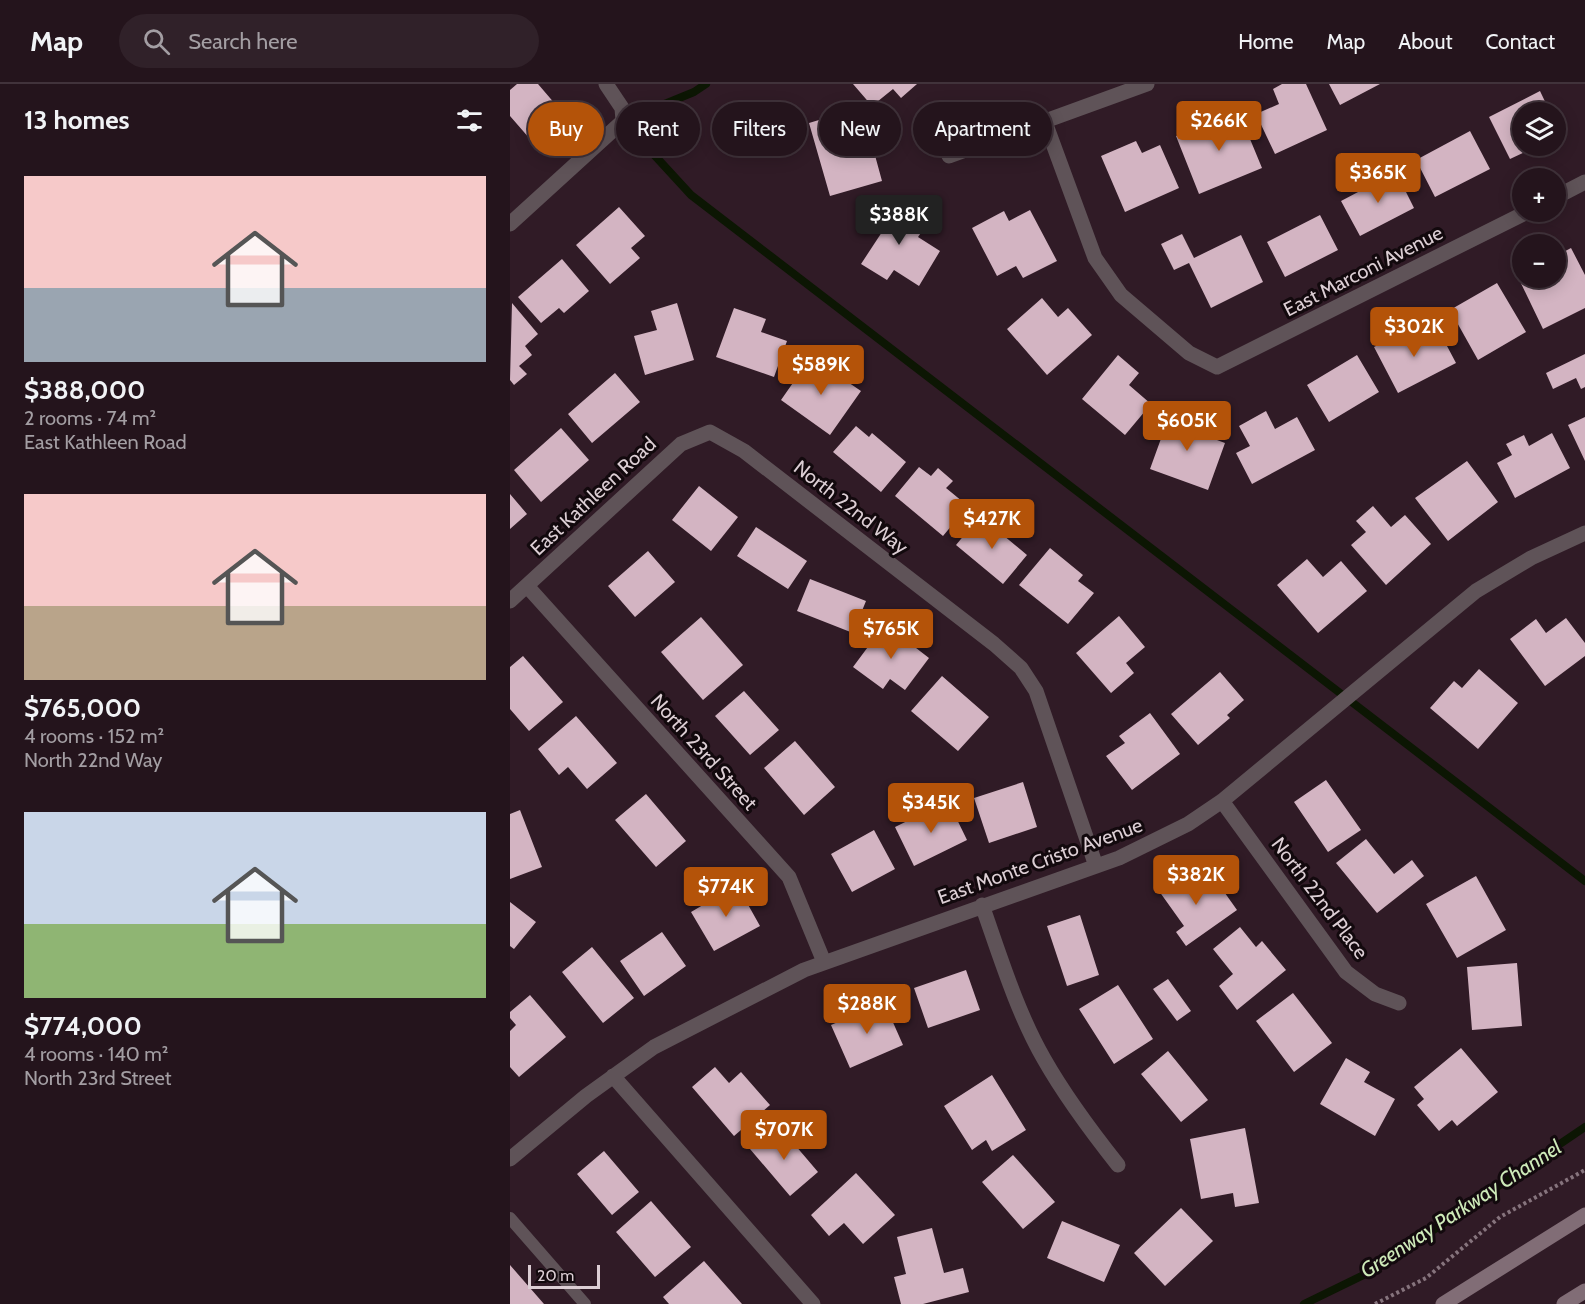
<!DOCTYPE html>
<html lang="en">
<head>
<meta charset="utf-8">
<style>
  :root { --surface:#24141c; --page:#302129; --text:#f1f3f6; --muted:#a39ea3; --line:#41333b; --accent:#b45309 }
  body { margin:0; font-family:Cabin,sans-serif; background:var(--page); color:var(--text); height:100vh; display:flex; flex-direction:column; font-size:22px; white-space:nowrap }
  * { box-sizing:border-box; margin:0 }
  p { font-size:20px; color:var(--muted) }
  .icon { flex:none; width:33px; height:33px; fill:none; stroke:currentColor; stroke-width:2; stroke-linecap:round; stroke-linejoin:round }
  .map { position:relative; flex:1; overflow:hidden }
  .side { display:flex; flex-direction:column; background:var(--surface); width:510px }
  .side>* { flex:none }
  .hud { position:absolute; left:18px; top:18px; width:570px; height:54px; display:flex; gap:12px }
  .buttons { position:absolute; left:1002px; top:18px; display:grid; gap:12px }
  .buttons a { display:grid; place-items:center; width:54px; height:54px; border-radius:50%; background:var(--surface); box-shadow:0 3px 15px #0003,0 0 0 2px var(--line); font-size:30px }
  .scale { position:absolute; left:18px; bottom:15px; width:72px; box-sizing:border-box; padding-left:6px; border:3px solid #dcced4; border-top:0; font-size:16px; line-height:21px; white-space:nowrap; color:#dcced4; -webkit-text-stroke:4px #12090d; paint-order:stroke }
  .price { position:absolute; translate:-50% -51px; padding:0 14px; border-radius:6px; background:var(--accent); color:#fff; font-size:20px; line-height:39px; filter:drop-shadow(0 2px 3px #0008) }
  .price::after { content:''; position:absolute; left:50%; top:36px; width:18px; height:14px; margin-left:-9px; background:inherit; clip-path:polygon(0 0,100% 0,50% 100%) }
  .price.on { background:#222; color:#fff }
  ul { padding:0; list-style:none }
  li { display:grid; align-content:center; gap:12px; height:318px; padding:0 24px }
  li span { display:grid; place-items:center; height:186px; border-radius:0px; color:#555 }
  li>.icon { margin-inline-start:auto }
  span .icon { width:108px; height:108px; fill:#fffc; stroke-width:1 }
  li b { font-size:26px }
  h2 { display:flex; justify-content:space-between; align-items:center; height:72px; padding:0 24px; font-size:26px }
  .tag { padding:0 21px; border-radius:27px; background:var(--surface); box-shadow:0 3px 15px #0003,0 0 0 2px var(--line); font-size:21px; line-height:54px }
  .tag.on { background:var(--accent); color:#fff }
  header { display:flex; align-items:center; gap:36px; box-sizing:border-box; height:84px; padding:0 30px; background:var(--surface); border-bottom:2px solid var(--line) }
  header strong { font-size:28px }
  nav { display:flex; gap:33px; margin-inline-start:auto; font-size:21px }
  .search { width:420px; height:54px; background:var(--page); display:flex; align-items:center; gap:15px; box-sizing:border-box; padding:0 21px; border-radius:33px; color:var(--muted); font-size:22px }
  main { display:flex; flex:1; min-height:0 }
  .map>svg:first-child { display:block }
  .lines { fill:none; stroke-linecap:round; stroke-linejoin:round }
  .stream { stroke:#0c1603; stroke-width:8 }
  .building { fill:#d3b4c2 }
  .path { stroke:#86747d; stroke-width:4; stroke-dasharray:3 3; stroke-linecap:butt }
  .lane { stroke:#5f5358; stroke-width:12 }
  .street { stroke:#5f5358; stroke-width:15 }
  .secondary { stroke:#816d76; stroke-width:15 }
  .labels { text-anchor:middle; stroke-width:6; stroke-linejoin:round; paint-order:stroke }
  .street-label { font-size:20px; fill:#dcced4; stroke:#12090d }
  .water-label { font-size:21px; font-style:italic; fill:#ceeab9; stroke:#12090d }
</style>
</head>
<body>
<header>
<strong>Map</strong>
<div class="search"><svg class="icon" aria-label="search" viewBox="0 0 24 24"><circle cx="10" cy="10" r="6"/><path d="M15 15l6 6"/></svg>Search here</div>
<nav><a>Home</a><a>Map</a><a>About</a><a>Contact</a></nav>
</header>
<main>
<section class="side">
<h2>13 homes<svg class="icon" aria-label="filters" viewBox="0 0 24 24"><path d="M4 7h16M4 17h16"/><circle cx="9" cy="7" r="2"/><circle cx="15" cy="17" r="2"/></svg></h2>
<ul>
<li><span style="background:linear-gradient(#f6c9c9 60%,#9aa5b1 0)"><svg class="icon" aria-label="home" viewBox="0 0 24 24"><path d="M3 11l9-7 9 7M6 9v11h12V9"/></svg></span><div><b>$388,000</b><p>2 rooms · 74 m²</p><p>East Kathleen Road</p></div></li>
<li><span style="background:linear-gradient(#f6c9c9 60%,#b9a48a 0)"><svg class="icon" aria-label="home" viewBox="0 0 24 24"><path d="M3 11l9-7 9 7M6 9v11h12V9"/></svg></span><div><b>$765,000</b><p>4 rooms · 152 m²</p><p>North 22nd Way</p></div></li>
<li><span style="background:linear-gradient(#c9d6e8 60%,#8fb573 0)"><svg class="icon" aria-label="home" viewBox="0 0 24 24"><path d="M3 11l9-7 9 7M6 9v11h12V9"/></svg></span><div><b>$774,000</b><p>4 rooms · 140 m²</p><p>North 23rd Street</p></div></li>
</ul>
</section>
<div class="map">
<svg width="1075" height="1220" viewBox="0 0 1075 1220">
  <rect width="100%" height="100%" fill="#301b26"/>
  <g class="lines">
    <!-- stream -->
    <path class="stream" d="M196,0L184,8L113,37L181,111L1075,797
      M794,1220L866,1185L1075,1043"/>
  </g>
  <!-- building -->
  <path class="building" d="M7,0H28L52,28L20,55L0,32V6Z
    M343,0H407L391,14L383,5L362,22Z
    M772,0H796L817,46L765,70L746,30L769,20L763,5Z
    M819,0H870L830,21Z
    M1030,7L1040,28H1012V62H1028L1000,75L979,33Z
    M342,26L353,66L363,64L372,97L320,112L299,39Z
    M728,26L752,84L689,110L666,52Z
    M960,47L980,85L925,113L906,76Z
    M626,57L632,69L650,61L669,104L615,128L591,72Z
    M886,88L904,124L850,152L831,117Z
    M372,116L415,143L408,153L430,167L409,202L384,186L377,196L351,180L372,148L358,139Z
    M109,123L135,152L121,164L130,174L100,200L66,161Z
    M520,126L547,177L513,194L506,182L487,192L462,144L494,127L499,137Z
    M810,131L828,166L775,193L757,158Z
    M672,150L684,174L731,151L753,198L701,224L679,179L664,186L651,160Z
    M1061,164L1075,191V224L1033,245L1007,191L1012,188V194H1046V172Z
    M52,175L79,207L54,229L49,224L31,239L8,213Z
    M987,199L1016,248L968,276L940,226Z
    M532,214L548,233L558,224L582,251L537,291L497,245Z
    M2,219L28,250L15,262L22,271L9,282L17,290L4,301L0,296Z
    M167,219L184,276L135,291L124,252L147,246L141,227Z
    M224,224L256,235L251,248L277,257L264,293L206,273Z
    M901,244L908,255L928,245L946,279L888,309L864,263Z
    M1075,270V303L1071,305L1066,294L1043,305L1036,289Z
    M608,271L629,289L619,301L641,320L615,351L572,315Z
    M847,271L869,308L819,338L797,301Z
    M301,273L351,307L320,351L271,316Z
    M105,289L130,318L82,359L58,330Z
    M661,327L695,339L691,350L715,359L698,406L640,385Z
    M756,327L765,345L787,333L805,366L742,400L726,369L740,362L729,342Z
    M1075,333V377L1058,341Z
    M346,342L359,353L362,349L396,378L371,408L323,368Z
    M51,344L79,376L31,418L4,386Z
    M1042,349L1060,384L1005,414L987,379L1002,371L996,360L1014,351L1019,362Z
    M957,377L988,418L938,457L905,414Z
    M409,383L421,392L428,384L443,397L436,404L458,422L433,452L385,412Z
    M189,402L228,433L201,467L162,436Z
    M0,410L17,430L0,445Z
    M863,422L881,443L895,431L921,460L876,501L841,461L856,448L846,437Z
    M470,432L517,471L493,500L446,461Z
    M246,443L297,477L278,505L227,472Z
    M540,464L573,491L568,497L584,509L558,540L509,501Z
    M138,467L165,498L125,533L98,502Z
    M797,475L813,493L831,477L857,507L808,549L767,501Z
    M300,495L356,517L343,549L287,527Z
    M609,532L635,563L616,579L624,589L601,609L566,569Z
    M191,533L233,581L193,616L151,568Z
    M1056,534L1075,559V572L1035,602L1000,555L1026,535L1036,549Z
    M375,540L419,574L395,606L380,595L373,605L343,583Z
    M13,572L53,618L19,647L0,625V583Z
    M969,585L1008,619L968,665L920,624L944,597L952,604Z
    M710,588L734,616L717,631L720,634L688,661L661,630Z
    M432,592L479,633L448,667L401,627Z
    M234,607L269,646L240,671L205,632Z
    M640,629L670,670L622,706L596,672L615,659L609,652Z
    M66,632L107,679L77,705L58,683L49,691L28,665Z
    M285,657L325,703L294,731L254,684Z
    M816,696L851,746L818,768L784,718Z
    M513,698L527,743L479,759L464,714Z
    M136,710L176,757L146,783L105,736Z
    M438,717L457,756L404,782L385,743Z
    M10,726L32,783L0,795V730Z
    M364,746L385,785L342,808L321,770Z
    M856,755L884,790L902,776L914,792L867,829L826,779Z
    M680,784L699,810L710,802L727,826L676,862L666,848L674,842L649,807Z
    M966,792L996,846L947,874L916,820Z
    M227,801L250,842L204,867L181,828Z
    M0,818L26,838L4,865L0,862Z
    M570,831L589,891L557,902L537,842Z
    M730,843L746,863L752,857L776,886L727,926L709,902L723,890L703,865Z
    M152,848L176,882L134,912L110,877Z
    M82,863L124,914L93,939L52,888Z
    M1007,879L1012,942L962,946L957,883Z
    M456,886L470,926L418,944L404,904Z
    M658,895L681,927L667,937L643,905Z
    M608,901L643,955L604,980L569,925Z
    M783,909L822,959L784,988L746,937Z
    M20,911L56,953L9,993L0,983V947L6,941L0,934V928Z
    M374,918L393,961L340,984L321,941Z
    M951,964L988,1008L947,1042L942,1036L929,1047L907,1021L914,1015L904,1003Z
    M658,967L698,1016L671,1038L631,990Z
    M836,974L860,988L854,998L885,1015L865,1052L810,1020Z
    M205,983L219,999L231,988L260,1021L224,1052L182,1003Z
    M482,991L516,1046L482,1067L476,1056L462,1066L434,1022Z
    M268,1041L308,1088L280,1112L240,1065Z
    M735,1044L749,1119L725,1123L723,1109L691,1115L680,1055Z
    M94,1067L129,1108L102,1131L67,1090Z
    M503,1071L545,1118L513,1145L472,1098Z
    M346,1089L385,1131L353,1160L334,1139L319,1152L301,1131Z
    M141,1117L181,1163L145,1193L106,1148Z
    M671,1124L703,1157L655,1202L624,1169Z
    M552,1137L610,1161L594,1198L537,1174Z
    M422,1144L434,1189L453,1184L459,1208L413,1220H391L384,1193L396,1190L387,1153Z
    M194,1177L232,1220H159L153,1213Z
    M0,1181L34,1220H0Z"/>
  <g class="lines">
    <!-- path -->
    <path class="path" d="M865,1220L916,1194L990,1133L1075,1086"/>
    <!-- lane -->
    <path class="lane" d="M0,1134L75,1220"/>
    <!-- street -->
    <path class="street" d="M535,38L585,174L611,211L679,269L707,283L1017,128
      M439,72L637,0
      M1046,113L1075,98
      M0,140L113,37L112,24L96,0
      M17,502L279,793L314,878
      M0,517L171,360L200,348L234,367L484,560L511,584L526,607L586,782
      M712,717L836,888L865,910L889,919
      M472,821C490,872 507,928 534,975C555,1012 581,1047 608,1081
      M103,992L303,1220
      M0,1075L76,1012L144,963L294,886L609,774L678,740L712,717L966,507L1021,474L1075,449"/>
    <!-- secondary -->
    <path class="secondary" d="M933,1220L1075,1131
      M1054,1220L1075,1207"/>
  </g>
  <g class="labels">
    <!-- street labels -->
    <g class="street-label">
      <text transform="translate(853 187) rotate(-27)" y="7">East Marconi Avenue</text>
      <text transform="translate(83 412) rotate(-43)" y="7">East Kathleen Road</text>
      <text transform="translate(341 423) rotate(38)" y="7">North 22nd Way</text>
      <text transform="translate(194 668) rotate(48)" y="7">North 23rd Street</text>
      <text transform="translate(530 777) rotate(-20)" y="7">East Monte Cristo Avenue</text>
      <text transform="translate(810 814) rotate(53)" y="7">North 22nd Place</text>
    </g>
    <!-- water labels -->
    <g class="water-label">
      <text transform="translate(951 1125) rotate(-33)" y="7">Greenway Parkway Channel</text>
    </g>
  </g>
</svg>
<div class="buttons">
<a><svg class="icon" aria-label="layers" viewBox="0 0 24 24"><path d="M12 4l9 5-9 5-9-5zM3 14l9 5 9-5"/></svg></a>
<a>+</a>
<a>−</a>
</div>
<div class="scale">20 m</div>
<b class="price" style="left:709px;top:68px">$266K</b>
<b class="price" style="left:868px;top:120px">$365K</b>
<b class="price on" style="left:389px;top:162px">$388K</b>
<b class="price" style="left:904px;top:274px">$302K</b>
<b class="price" style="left:311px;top:312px">$589K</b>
<b class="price" style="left:677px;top:368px">$605K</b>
<b class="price" style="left:482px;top:466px">$427K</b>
<b class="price" style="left:381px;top:576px">$765K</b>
<b class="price" style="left:421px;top:750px">$345K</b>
<b class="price" style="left:686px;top:822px">$382K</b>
<b class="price" style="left:216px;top:834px">$774K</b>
<b class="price" style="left:357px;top:951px">$288K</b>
<b class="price" style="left:274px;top:1077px">$707K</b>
<div class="hud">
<a class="tag on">Buy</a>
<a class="tag">Rent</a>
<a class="tag">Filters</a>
<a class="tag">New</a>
<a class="tag">Apartment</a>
</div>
</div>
</main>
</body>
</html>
